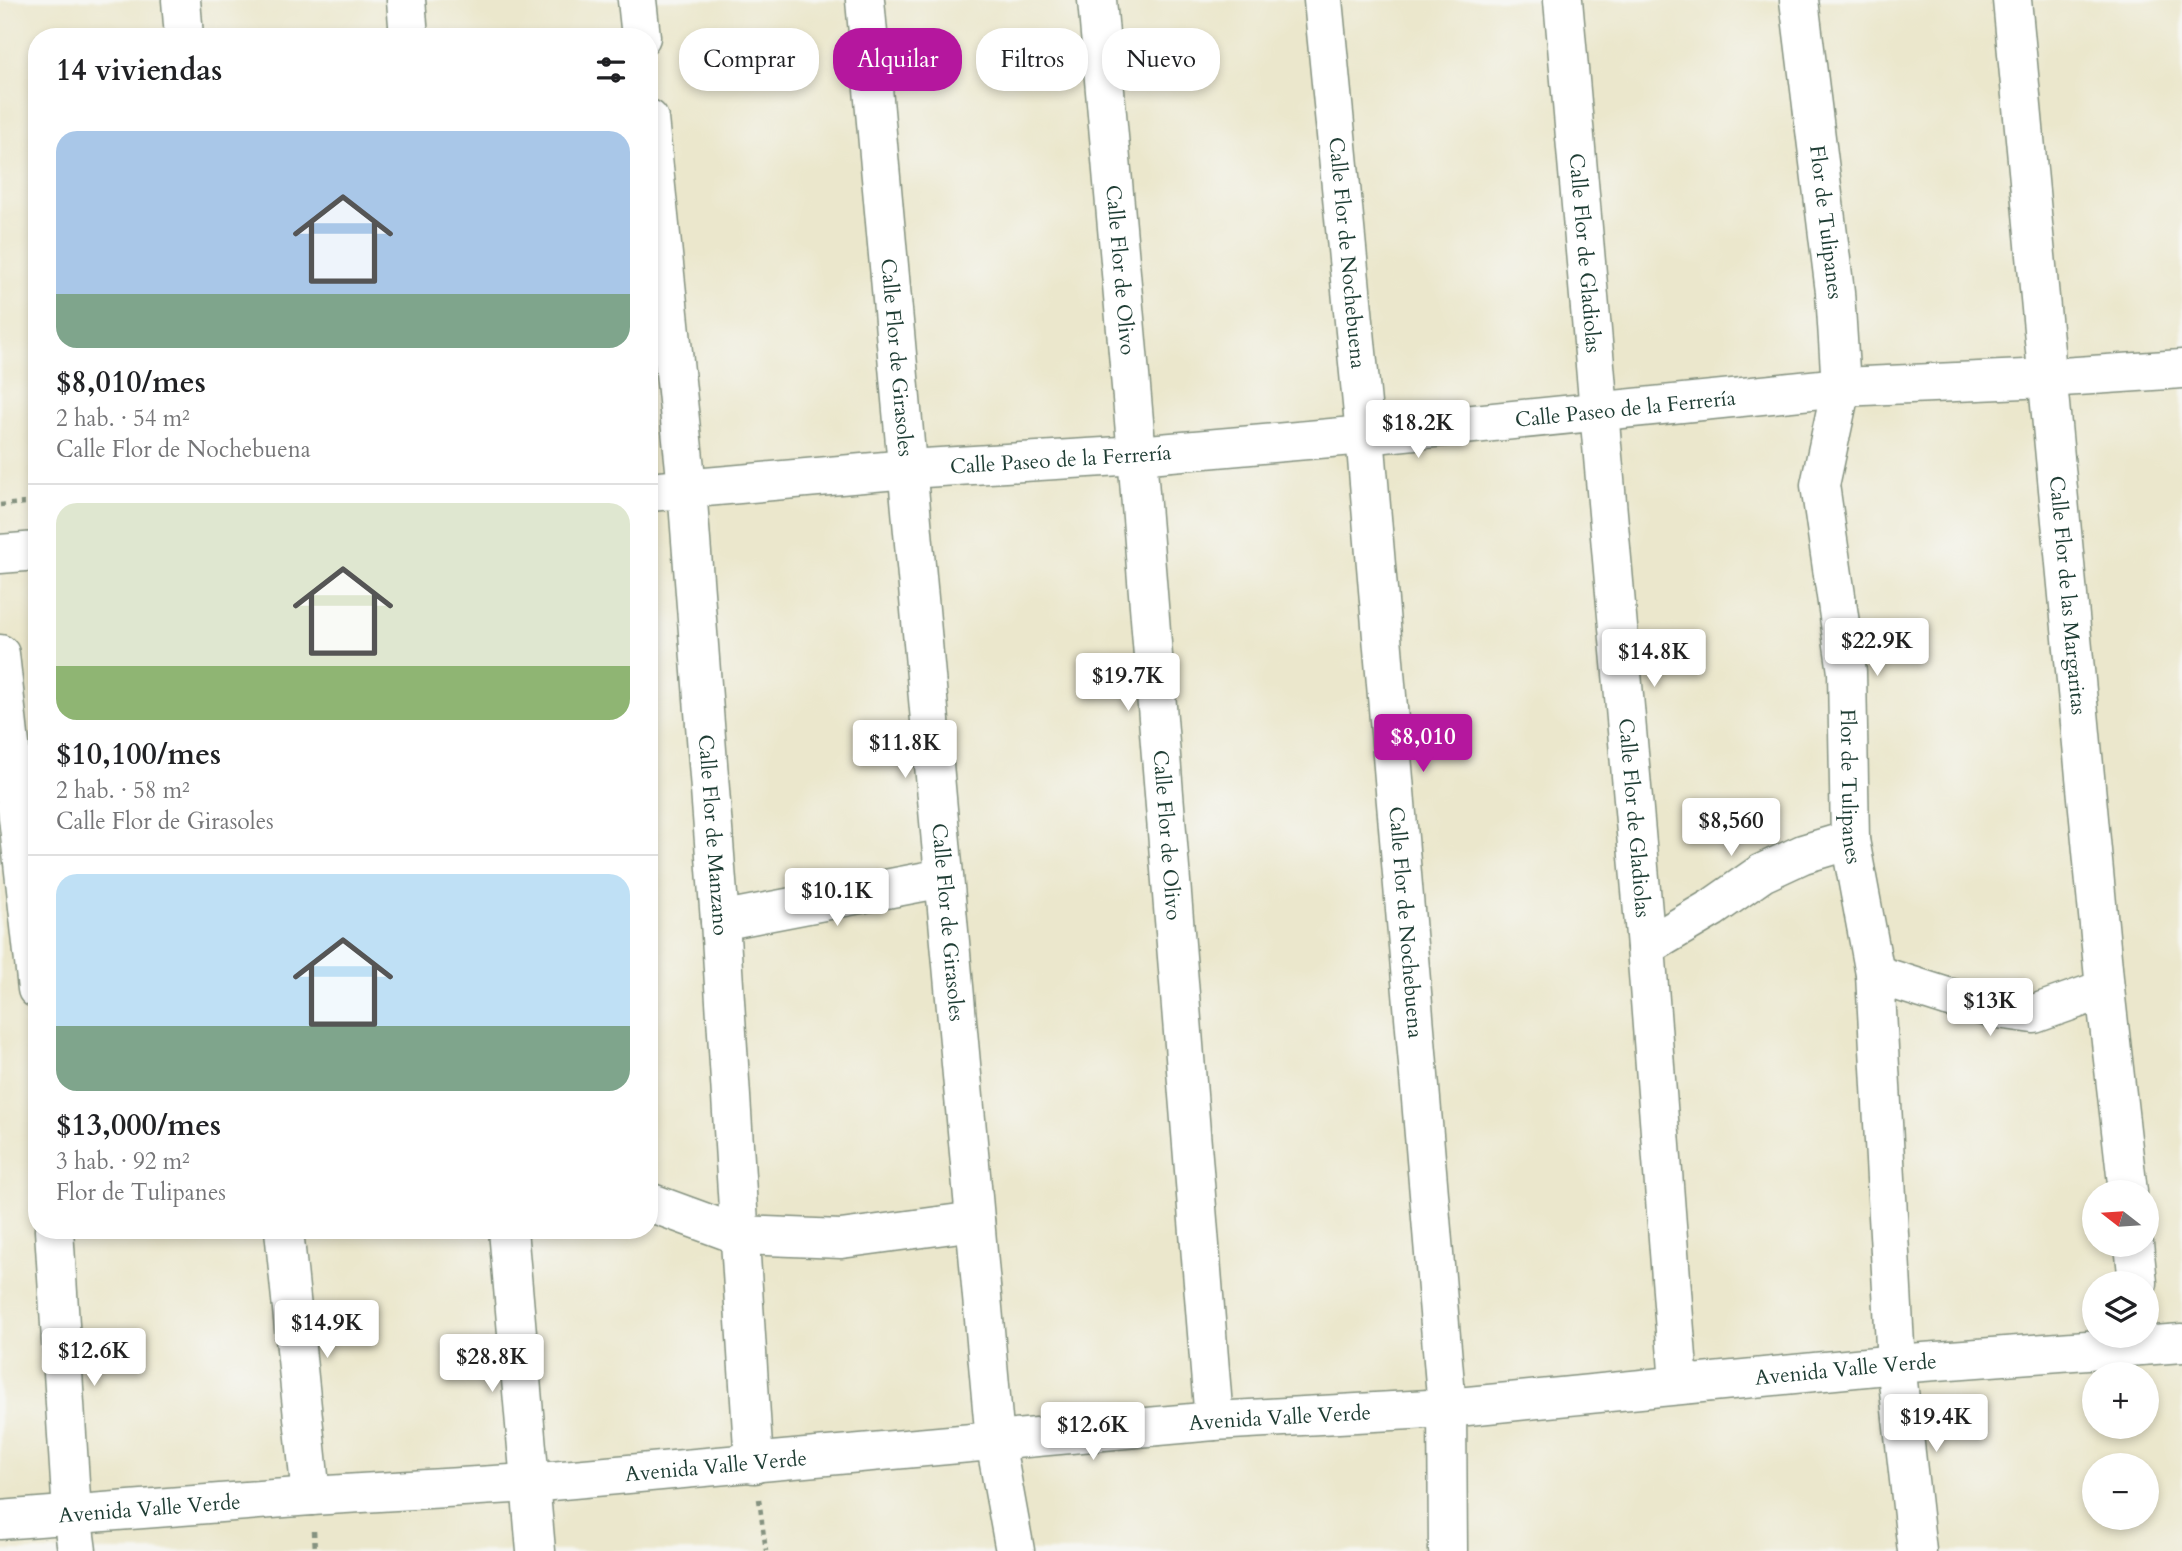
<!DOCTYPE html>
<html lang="es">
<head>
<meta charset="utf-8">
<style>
  :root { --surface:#fff; --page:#f2f2f2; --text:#202124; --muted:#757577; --line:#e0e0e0; --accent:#b5179e }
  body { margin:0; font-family:Cardo,serif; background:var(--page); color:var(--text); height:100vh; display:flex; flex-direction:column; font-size:26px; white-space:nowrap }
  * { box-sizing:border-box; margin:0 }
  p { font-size:23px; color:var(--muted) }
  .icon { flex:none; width:38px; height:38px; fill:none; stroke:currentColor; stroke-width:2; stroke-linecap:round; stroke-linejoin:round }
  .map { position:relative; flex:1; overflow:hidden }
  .details { position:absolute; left:28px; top:28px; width:630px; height:1211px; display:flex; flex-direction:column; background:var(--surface); border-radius:28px; box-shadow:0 4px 10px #0003 }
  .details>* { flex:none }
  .top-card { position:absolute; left:679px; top:28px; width:665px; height:63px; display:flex; gap:14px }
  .needle { width:46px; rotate:287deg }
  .tools { position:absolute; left:2082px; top:1180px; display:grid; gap:14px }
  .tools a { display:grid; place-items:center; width:77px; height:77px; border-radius:50%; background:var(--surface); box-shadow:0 4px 10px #0003; font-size:35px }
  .price { position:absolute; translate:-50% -60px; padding:0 16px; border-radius:7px; background:#fff; color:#222; font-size:23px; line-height:46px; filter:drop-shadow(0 2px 4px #0008) }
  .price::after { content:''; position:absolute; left:50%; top:42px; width:21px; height:16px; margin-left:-10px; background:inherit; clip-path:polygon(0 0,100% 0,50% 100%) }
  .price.current { background:var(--accent); color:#fff }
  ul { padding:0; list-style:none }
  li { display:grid; align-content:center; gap:14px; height:371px; padding:0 28px }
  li+li { border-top:2px solid var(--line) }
  li span { display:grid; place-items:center; height:217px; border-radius:21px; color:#555 }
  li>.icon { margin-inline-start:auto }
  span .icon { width:126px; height:126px; fill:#fffc; stroke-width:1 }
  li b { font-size:30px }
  h2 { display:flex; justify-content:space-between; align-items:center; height:84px; padding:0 28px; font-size:30px }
  .chip { padding:0 24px; border-radius:28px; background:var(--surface); box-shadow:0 4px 10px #0003; font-size:24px; line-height:63px }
  .chip.current { background:var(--accent); color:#fff }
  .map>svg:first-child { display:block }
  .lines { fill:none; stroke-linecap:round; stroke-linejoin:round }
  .minor-casing { stroke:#859280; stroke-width:41 }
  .path { stroke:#859280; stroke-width:4.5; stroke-dasharray:5 5; stroke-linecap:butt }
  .minor { stroke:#fff; stroke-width:38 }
  .labels { text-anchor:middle; stroke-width:6; stroke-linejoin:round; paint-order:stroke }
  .street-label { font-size:21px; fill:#1f3d34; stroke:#f6f6f2 }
</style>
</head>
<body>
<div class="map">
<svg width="2182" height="1551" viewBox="0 0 2182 1551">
  <rect width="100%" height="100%" fill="#f6f6f2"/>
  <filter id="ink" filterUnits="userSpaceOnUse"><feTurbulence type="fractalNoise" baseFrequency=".0143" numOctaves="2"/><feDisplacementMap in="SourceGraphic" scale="14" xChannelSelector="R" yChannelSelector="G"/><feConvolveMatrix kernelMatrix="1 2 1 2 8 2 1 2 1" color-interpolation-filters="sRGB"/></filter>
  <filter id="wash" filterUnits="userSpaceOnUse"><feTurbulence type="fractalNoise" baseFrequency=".00686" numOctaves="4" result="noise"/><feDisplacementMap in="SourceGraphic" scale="28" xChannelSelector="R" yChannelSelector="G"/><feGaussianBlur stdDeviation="1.57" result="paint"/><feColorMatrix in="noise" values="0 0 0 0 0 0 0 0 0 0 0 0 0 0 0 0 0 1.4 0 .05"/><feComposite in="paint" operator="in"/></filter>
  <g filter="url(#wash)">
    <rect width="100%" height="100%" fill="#ebe7cc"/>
  </g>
  <g filter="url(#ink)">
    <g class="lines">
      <!-- minor casing -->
      <g class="minor-casing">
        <g id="minor">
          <path d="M181,0L184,37"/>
          <path d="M406,0L409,37"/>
          <path d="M637,0L641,37"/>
          <path id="s1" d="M865,0L995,1441L1015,1551"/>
          <path id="s2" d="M1097,0L1137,455L1214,1421"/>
          <path id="s3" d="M1323,0L1365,435L1447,1408L1448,1551"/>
          <path id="s4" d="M1563,0L1646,947L1679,1384"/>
          <path id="s5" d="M1799,0L1835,292L1841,387L1820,485L1847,672L1850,840L1875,974L1896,1364L1917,1551"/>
          <path id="s6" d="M2012,0L2105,989L2128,1192"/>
          <path id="s7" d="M649,119L687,488L720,921L754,1464"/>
          <path id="s8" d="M649,492L908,469L1137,455L1365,435L1841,387L2047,378L2182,369"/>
          <path d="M0,554L37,551"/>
          <path d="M0,654L37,989"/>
          <path d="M720,921L943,878"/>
          <path d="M1646,947L1712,908L1762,873L1803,854L1850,840"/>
          <path d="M1875,974L1947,997L1991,1008L2034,1014L2105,989"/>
          <path d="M649,1202L739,1235L841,1239L975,1221"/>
          <path d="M54,1230L72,1514L77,1551"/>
          <path d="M284,1230L311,1496"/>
          <path d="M508,1230L536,1551"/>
          <path d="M2134,1244L2138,1283"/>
          <path id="s9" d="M0,1520L311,1496L529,1483L1214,1421L1447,1408L1896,1364L2182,1343"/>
        </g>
      </g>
      <!-- path -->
      <path class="path" d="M0,505L37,502
        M759,1499L766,1551
        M314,1531L315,1551"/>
      <!-- minor -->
      <use href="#minor" class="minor"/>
    </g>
  </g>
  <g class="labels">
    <!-- street labels -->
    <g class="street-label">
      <text dy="7" stroke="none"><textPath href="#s5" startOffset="224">Flor de Tulipanes</textPath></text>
      <text dy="7" stroke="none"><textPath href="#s3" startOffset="254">Calle Flor de Nochebuena</textPath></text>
      <text dy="7" stroke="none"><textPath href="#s4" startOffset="254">Calle Flor de Gladiolas</textPath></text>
      <text dy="7" stroke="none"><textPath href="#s2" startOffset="271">Calle Flor de Olivo</textPath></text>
      <text dy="7" stroke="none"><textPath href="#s1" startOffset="359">Calle Flor de Girasoles</textPath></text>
      <text dy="7" stroke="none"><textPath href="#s8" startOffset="980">Calle Paseo de la Ferrería</textPath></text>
      <text dy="7" stroke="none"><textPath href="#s8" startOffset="413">Calle Paseo de la Ferrería</textPath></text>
      <text dy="7" stroke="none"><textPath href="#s6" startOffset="598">Calle Flor de las Margaritas</textPath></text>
      <text dy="7" stroke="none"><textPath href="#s5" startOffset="793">Flor de Tulipanes</textPath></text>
      <text dy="7" stroke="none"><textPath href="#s4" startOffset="821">Calle Flor de Gladiolas</textPath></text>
      <text dy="7" stroke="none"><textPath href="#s7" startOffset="719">Calle Flor de Manzano</textPath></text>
      <text dy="7" stroke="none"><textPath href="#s2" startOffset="838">Calle Flor de Olivo</textPath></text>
      <text dy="7" stroke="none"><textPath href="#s3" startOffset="926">Calle Flor de Nochebuena</textPath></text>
      <text dy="7" stroke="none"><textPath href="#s1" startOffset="926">Calle Flor de Girasoles</textPath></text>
      <text dy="7" stroke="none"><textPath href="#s9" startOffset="1852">Avenida Valle Verde</textPath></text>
      <text dy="7" stroke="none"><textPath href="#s9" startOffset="1284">Avenida Valle Verde</textPath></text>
      <text dy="7" stroke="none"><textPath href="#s9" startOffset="718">Avenida Valle Verde</textPath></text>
      <text dy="7" stroke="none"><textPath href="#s9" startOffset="150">Avenida Valle Verde</textPath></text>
    </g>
  </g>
</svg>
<div class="tools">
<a><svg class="needle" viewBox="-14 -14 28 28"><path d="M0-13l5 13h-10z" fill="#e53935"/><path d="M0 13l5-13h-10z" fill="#757577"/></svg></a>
<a><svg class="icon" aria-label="layers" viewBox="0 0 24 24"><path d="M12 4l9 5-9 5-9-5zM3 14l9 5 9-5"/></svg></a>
<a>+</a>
<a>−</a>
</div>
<b class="price" style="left:1418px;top:460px">$18.2K</b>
<b class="price" style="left:1877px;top:678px">$22.9K</b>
<b class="price" style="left:1654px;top:689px">$14.8K</b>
<b class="price" style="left:1128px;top:713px">$19.7K</b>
<b class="price current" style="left:1423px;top:774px">$8,010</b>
<b class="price" style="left:905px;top:780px">$11.8K</b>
<b class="price" style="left:1731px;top:858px">$8,560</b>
<b class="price" style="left:837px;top:928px">$10.1K</b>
<b class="price" style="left:1990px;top:1038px">$13K</b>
<b class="price" style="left:327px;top:1360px">$14.9K</b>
<b class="price" style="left:94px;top:1388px">$12.6K</b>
<b class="price" style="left:492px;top:1394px">$28.8K</b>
<b class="price" style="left:1936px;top:1454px">$19.4K</b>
<b class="price" style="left:1093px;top:1462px">$12.6K</b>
<div class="top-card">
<a class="chip">Comprar</a>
<a class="chip current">Alquilar</a>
<a class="chip">Filtros</a>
<a class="chip">Nuevo</a>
</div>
<section class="details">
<h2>14 viviendas<svg class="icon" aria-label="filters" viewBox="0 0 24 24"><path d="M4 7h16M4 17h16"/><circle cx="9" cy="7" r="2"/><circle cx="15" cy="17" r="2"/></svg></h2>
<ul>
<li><span style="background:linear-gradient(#a9c7e8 75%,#7fa58c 0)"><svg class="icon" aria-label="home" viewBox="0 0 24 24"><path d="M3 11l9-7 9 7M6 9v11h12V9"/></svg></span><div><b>$8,010/mes</b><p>2 hab. · 54 m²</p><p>Calle Flor de Nochebuena</p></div></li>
<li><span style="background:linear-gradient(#dfe7d0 75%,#8fb573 0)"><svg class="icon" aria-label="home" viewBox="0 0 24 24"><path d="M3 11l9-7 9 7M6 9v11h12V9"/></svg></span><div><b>$10,100/mes</b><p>2 hab. · 58 m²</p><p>Calle Flor de Girasoles</p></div></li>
<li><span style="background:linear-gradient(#bfe0f5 70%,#7fa58c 0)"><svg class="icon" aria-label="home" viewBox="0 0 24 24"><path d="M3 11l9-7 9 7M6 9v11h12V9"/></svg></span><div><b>$13,000/mes</b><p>3 hab. · 92 m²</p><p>Flor de Tulipanes</p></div></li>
</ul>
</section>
</div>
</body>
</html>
